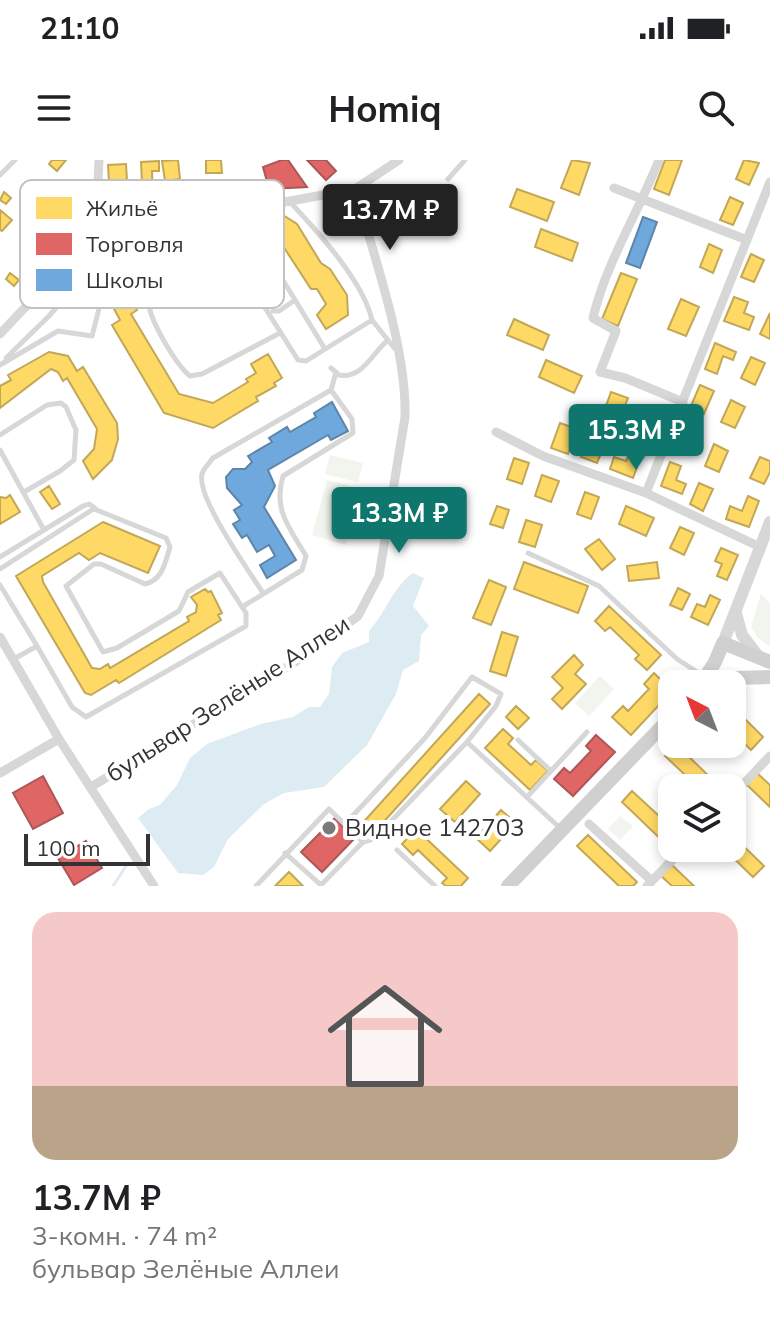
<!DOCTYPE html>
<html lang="ru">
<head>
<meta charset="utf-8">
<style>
  :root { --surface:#fff; --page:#f2f2f2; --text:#202124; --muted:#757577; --accent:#0f766e }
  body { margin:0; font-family:Mulish,sans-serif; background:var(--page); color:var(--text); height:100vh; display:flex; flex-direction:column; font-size:30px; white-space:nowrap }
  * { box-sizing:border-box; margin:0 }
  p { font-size:26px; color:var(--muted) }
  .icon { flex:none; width:44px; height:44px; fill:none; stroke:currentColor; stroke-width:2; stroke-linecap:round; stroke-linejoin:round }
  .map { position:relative; height:726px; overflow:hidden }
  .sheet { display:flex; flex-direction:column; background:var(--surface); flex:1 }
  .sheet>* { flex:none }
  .needle { width:52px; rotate:318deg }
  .controls { position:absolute; left:658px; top:510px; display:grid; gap:16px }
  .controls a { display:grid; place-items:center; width:88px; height:88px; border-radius:16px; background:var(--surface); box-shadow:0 4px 12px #0003; font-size:40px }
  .scale { position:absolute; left:24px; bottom:20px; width:126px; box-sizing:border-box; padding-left:8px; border:4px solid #333; border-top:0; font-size:22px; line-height:28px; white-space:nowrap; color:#333; -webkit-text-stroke:6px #fff; paint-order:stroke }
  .price { position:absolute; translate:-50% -68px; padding:0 18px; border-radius:8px; background:var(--accent); color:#fff; font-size:26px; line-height:52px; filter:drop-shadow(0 2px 4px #0008) }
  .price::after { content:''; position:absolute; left:50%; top:48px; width:24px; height:18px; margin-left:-12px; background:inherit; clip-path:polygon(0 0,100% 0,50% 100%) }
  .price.on { background:#222; color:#fff }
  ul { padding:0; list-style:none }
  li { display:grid; align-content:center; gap:16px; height:424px; padding:0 32px }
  li span { display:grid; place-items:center; height:248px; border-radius:24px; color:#555 }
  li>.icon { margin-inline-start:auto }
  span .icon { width:144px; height:144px; fill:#fffc; stroke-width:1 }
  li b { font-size:34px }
  .status { display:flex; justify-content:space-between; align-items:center; height:56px; padding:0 40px; background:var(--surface); direction:ltr }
  .status svg { height:22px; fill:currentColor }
  header { display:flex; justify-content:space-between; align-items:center; height:104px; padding:0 32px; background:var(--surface); font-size:36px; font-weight:700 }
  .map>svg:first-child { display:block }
  .green { fill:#f1f5ed }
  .water { fill:#ddebf3 }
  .homes { fill:#ffd966; stroke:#c2a757; stroke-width:2 }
  .shops { fill:#e06666; stroke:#ac5757; stroke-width:2 }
  .schools { fill:#6fa8dc; stroke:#5d85a9; stroke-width:2 }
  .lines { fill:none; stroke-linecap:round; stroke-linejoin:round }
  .stream { stroke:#ddebf3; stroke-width:3 }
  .service { stroke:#d7d7d7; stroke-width:5 }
  .minor { stroke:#d7d7d7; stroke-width:9 }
  .tertiary { stroke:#d7d7d7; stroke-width:12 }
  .secondary { stroke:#d0d0d0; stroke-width:14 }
  .poi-dot { fill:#7a7a7a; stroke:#fff; stroke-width:3 }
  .labels { text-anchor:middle; stroke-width:8; stroke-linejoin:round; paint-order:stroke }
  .street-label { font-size:24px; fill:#333; stroke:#fff }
  .poi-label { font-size:24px; fill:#333; stroke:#fff; text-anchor:start }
  .key { fill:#fff; stroke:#c2c2c2; stroke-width:2 }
  .key-label { font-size:22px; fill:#333 }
</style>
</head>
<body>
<div class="status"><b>21:10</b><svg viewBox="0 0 49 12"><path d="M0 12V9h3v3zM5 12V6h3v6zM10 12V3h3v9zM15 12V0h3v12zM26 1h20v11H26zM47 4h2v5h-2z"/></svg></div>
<header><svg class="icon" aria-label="menu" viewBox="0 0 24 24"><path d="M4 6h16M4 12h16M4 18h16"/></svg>Homiq<svg class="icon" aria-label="search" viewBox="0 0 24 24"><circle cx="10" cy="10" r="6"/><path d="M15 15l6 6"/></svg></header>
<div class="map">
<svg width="770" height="726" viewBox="0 0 770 726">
  <rect width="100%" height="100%" fill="#fff"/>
  <!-- green -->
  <path class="green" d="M330,295L363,303L358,322L325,314Z
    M327,320L361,329L346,385L312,375Z
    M761,434L770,443V487L757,477L751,466Z
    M600,516L614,529L589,556L575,543Z
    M620,656L633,666L620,680L608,669Z"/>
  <!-- water -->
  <path class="water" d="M413,413L424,418L413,446L429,466L421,475L419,501L403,510L396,534L367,585L324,627L284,633L264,644L228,679L214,707L203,715L178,713L138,658L149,649L160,645L177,625L190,598L207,584L261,564L293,557L309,547H320L329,534L332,507L342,493L369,482V471C386,453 392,428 413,413Z"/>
  <!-- homes -->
  <path class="homes" d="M52,0H66L57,11L49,4Z
    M178,0L180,19L165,21L162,1Z
    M206,0H221L222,13H206Z
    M572,0L590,3L579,35L561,28Z
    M665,0H682L669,35L654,29Z
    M744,0L759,3L749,25L736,19Z
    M159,1V11H152L153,43L143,44L141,2Z
    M126,4L128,37L110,38L108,5Z
    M517,29L554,42L547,61L510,47Z
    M4,32L11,38L6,44L0,40Z
    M730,37L743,43L733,65L720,60Z
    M0,50L12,60L2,71L0,70Z
    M283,55L297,64L321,103L330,109L347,135L348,155L326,169L317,155L326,144L317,129H311L281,83L270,86L262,74L264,68Z
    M541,69L578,83L572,101L535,87Z
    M204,78L206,82L211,78L221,94L201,105L199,102L189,108L184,101L138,129L141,134L134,137L133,144L137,150L131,154L179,234L213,243L248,222L246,219L256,213L251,204L268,194L282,218L274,223L276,226L256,237L258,241L213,268L164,253L112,165L120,160L112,145L116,128L132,119L128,112L176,85L180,92Z
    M709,84L722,90L713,113L700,107Z
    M751,94L764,100L754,122L741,117Z
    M10,113L19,120L14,126L6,119Z
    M621,113L637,119L618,166L602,159Z
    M734,137L748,142L744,153L754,157L749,170L724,161Z
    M681,139L699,147L686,176L668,169Z
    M770,153V179L760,174Z
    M514,159L549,175L543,190L507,175Z
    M715,183L736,192L733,200L723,196L717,214L705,209Z
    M49,192L68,196L77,211L83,207L117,263L118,279L112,300L93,319L83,301L94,289L97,269L67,218L63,221L58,212L51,209L0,248V226L11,220L8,215Z
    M751,197L765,203L755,225L741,218Z
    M546,200L582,216L574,233L539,217Z
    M700,225L714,231L704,254L690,248Z
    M611,232L628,238L618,263L602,257Z
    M731,240L745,247L735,268L721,262Z
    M644,251L658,257L648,278L634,272Z
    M560,263L577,269L568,294L551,288Z
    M685,266L699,272L689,294L675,287Z
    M590,272L607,279L597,303L581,297Z
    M714,284L728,291L719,312L705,306Z
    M632,287L643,291L633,318L610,309L614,297L626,301Z
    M760,297L770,301V312L764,324L750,318Z
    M514,298L529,303L522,324L507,319Z
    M670,302L681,306L676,320L686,324L682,334L661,326Z
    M542,315L559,321L551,342L535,336Z
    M699,323L713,329L703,351L690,344Z
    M49,326L60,344L52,349L40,332Z
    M585,332L599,337L591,359L577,354Z
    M10,335L20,352L0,364V337L6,338Z
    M748,336L759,341L749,367L726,359L730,346L742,351Z
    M497,346L509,350L503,368L490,364Z
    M626,346L654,358L646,376L619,364Z
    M526,360L542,365L535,387L519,382Z
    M103,362L160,386L148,413L100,393L89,400L79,393L42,416L43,422L92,508L100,509L108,504L110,508L189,461L187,457L196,452L197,445L191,437L205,429L208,432L211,431L222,453L218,455L221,460L119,523L116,520L91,535L85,533L16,416Z
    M680,367L694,373L684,395L670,388Z
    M599,379L615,399L602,410L585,389Z
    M721,388L738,395L727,420L717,416L722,404L715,401Z
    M524,402L588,426L578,453L514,429Z
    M657,402L659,418L629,421L627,406Z
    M489,420L506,427L491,465L473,458Z
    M678,428L690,434L682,450L670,445Z
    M710,435L720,440L708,465L691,457L697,444L705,447Z
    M609,446L661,495L647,510L635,499L639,495L610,467L605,471L595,461Z
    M502,472L518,477L506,516L490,511Z
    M574,495L583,505L575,514L586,524L562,549L552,539L563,528L552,517Z
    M654,513L672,531L631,575L612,557L623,546L628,551L649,529L644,524Z
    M479,534L490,544L370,677L359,667Z
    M516,546L529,558L518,569L506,557Z
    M738,552L763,577L751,590L732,571V558Z
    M503,569L513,578L508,584L531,605L536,600L548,611L530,630L485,588Z
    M676,584L721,628H699L665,596Z
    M757,613L770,625V647L746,624Z
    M466,621L480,634L455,662L440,649Z
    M632,631L672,668L671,689L622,642Z
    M501,650L516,663L490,691L476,678Z
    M416,669L468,718L461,726H446L442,723L447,718L418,690L413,695L402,684Z
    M588,675L637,722L633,726H619L577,686Z
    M732,675L764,706L753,717L723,688H732Z
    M672,705L694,726H672L661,716Z
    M289,712L303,726H275Z"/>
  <!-- shops -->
  <path class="shops" d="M282,0H288L307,27L269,29L263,7Z
    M307,0H326L336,11L326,20Z
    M596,575L615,592L573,636L554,619L564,608L570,613L591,591L586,586Z
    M43,616L63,653L33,669L13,633Z
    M335,658L355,678L322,712L301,692Z
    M86,681L102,708L74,725L58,698Z"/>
  <!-- schools -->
  <path class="schools" d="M643,57L657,62L640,108L626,103Z
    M332,242L348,271L331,280L328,275L268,310L275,326L264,347L296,400L267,418L260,405L275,396L269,385L257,392L247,375L242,378L233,364L240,360L234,350L242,345L227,328L226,317L233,309H245L252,302L248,296L272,282L269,278L287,267L290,272L316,257L314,253Z"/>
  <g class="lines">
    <!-- stream -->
    <path class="stream" d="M113,726L128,703"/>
    <!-- service -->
    <path class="service" d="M0,15L15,0
      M448,19L465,0
      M291,43C318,72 363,121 372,160
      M227,47L260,100L278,112L325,189
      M238,106L208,124L188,123L149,146C152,163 176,205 190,216L202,214L280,173
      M273,151H279L295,140
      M6,198L49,156L94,104L88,83
      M0,205L58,171L92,176L110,106C127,96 189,54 207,61C211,63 214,67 216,70L298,200L306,201L372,160L395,189
      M331,208L339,215C362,220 373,192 388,180
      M0,275L47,245L61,243L66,247L76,270L74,300L60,311L24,332
      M0,290L44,370
      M528,393L599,426L677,499L705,517
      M0,397L83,346L89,344L95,348L0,409
      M0,425L37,486
      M263,433C249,411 196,337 202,314C203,309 210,302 213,298L331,230
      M242,447L302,410L306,396C289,367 273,350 283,316L353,273L352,259L331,230L336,212
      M14,499L37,486L72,547L86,557L246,466V453L220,413L188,432L179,451L117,488L103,492L66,426L94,404H101L145,424C163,420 165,402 170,387L166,378L94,349
      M518,580L551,611
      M467,582L560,668
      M527,637L587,572
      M397,690L435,726
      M285,693L321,725L363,682L374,679L467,582L496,546L501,534L472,517L425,578L346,663
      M256,726L329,649L363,682"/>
    <!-- minor -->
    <path class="minor" d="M659,0C638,53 606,103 593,158L616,171L600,212L625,218L683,242
      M614,28L747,80
      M97,41L99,0
      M0,174L112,55L285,42L355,29L399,0
      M496,272L543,296L646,333L760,387
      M646,333L770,22
      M0,477L59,579L154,726
      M0,613L59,579
      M91,627L295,502L358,456L379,416L405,257C407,189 374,96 355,29
      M732,636L770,596
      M589,664L652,721
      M647,726L684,688"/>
    <!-- tertiary -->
    <path class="tertiary" d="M736,453L742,475L758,496
      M723,483L770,362"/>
    <!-- secondary -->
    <path class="secondary" d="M701,524L715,502L723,483L770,502
      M710,524L733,518L770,517
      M508,726L672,556"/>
  </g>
  <!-- markers -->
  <circle class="poi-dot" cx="329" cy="668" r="8"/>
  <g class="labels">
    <!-- street labels -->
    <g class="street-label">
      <text transform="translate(228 539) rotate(-33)" y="8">бульвар Зелёные Аллеи</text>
    </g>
    <!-- poi labels -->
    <g class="poi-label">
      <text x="345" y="676">Видное 142703</text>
    </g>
  </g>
  <!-- legend -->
  <rect x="20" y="20" width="264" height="128" rx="12" class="key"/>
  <rect x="36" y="37" width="36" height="22" fill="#ffd966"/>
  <rect x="36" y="73" width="36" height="22" fill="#e06666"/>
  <rect x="36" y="109" width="36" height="22" fill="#6fa8dc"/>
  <g class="key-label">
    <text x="86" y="56">Жильё</text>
    <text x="86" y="92">Торговля</text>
    <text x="86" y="128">Школы</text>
  </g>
</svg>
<div class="controls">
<a><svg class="needle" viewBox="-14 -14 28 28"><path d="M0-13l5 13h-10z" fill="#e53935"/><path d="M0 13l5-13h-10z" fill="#757577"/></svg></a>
<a><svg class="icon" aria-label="layers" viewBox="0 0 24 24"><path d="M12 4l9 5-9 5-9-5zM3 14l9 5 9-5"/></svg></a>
</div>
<div class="scale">100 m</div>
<b class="price on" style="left:390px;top:92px">13.7M ₽</b>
<b class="price" style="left:636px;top:312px">15.3M ₽</b>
<b class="price" style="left:399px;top:395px">13.3M ₽</b>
</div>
<section class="sheet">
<ul>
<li><span style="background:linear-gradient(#f6c9c9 70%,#b9a48a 0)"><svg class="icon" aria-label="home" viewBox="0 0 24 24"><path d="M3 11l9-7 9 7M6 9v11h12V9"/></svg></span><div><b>13.7M ₽</b><p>3-комн. · 74 m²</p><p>бульвар Зелёные Аллеи</p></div></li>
</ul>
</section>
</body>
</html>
